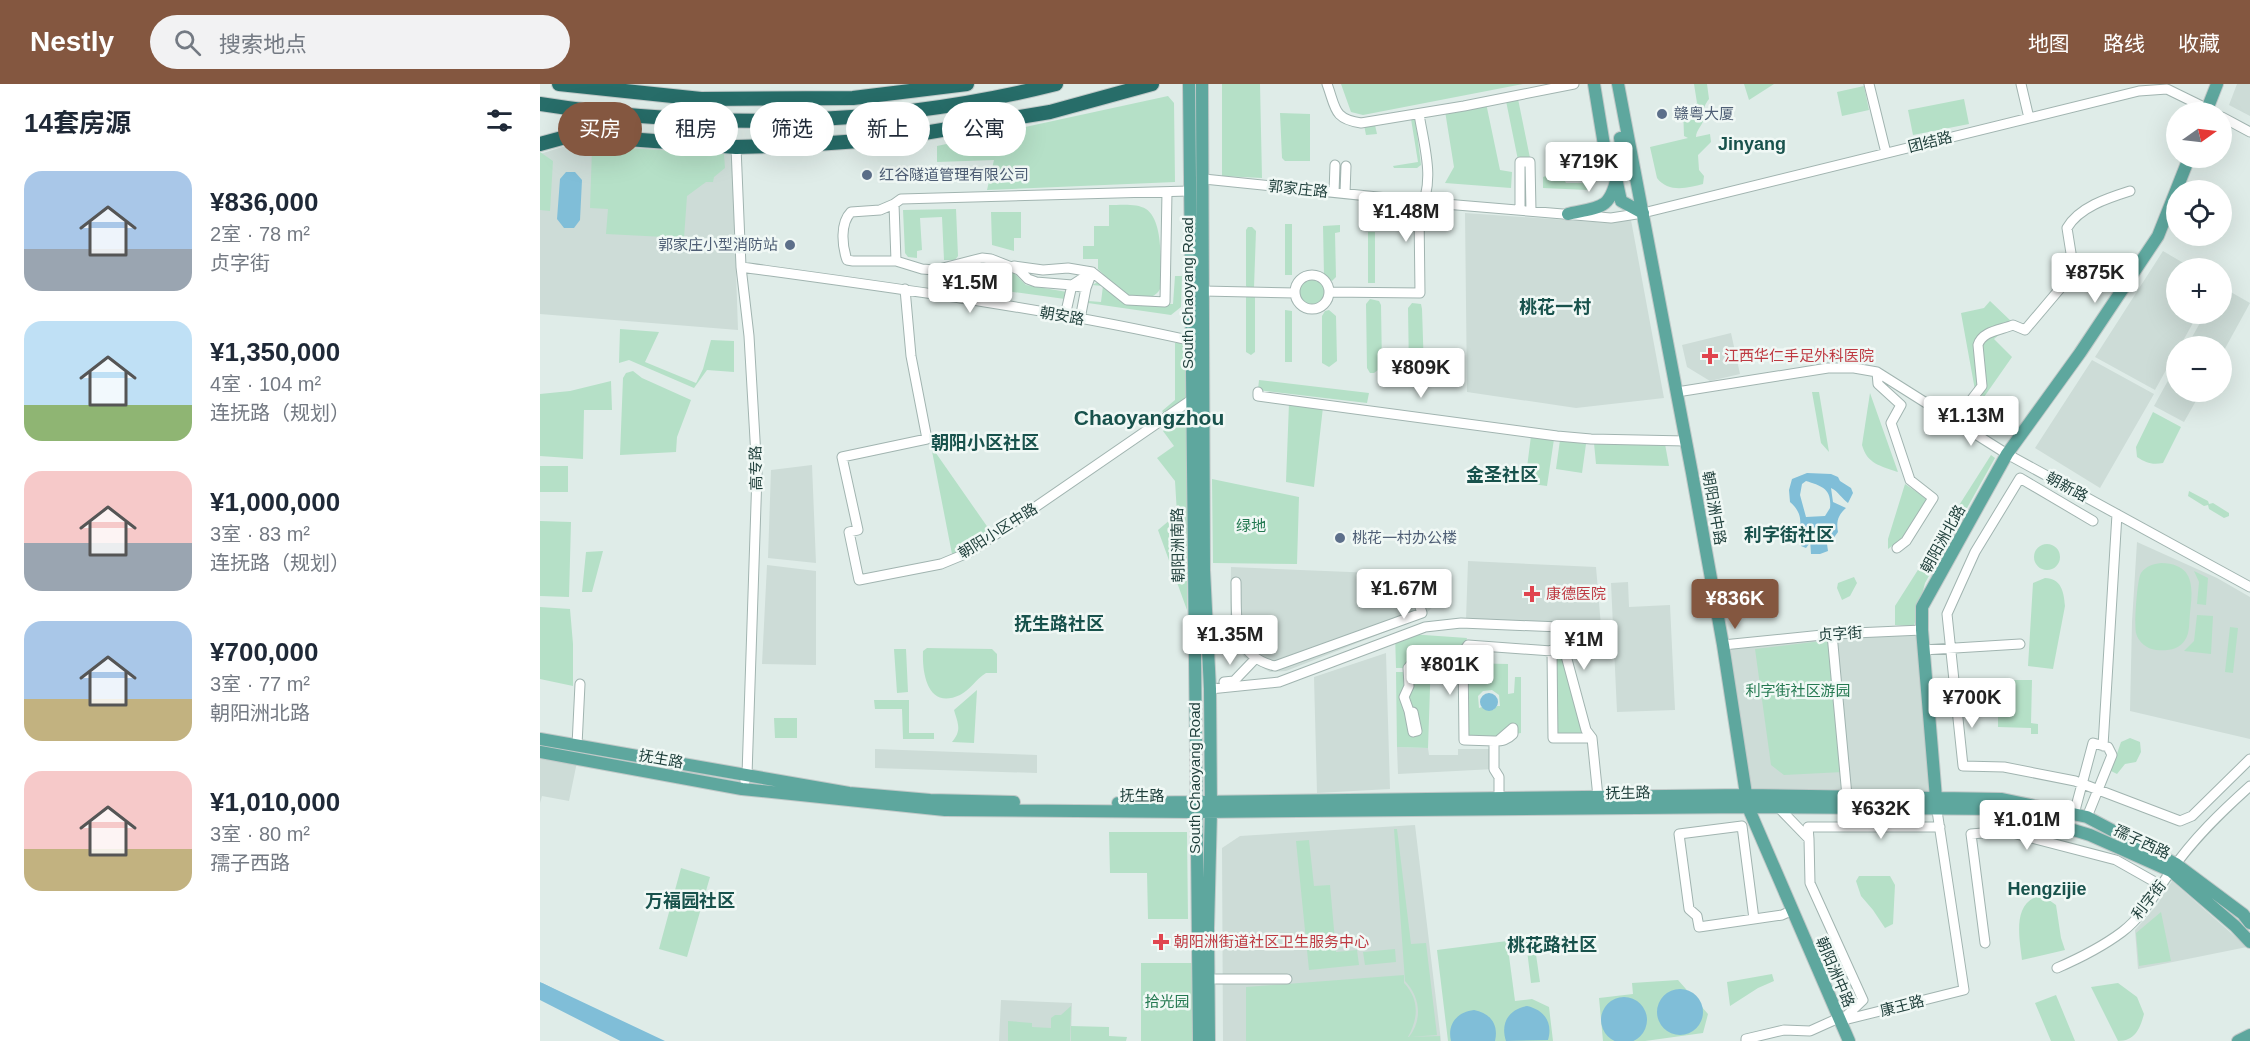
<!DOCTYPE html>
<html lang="zh">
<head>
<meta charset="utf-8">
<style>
  :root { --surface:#fff; --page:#f2f2f3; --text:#1f2937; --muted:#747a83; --accent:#845740 }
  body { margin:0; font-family:Arial,"Noto Sans SC",sans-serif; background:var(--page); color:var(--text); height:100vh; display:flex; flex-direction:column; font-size:22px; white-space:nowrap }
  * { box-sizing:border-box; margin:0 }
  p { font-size:20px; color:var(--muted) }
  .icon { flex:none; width:33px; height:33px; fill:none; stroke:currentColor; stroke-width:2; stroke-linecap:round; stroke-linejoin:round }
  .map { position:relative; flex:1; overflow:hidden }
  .side { display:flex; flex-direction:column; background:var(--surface); width:540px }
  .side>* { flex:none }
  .guide { position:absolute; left:18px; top:18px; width:570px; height:54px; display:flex; gap:12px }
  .needle { width:39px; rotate:76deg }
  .fabs { position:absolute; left:1626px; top:18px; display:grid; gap:12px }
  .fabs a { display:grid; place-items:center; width:66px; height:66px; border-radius:50%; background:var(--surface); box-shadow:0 6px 24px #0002; font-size:30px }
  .price { position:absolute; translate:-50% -51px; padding:0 14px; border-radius:6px; background:#fff; color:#222; font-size:20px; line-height:39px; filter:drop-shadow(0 2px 3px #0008) }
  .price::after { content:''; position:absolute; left:50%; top:36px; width:18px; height:14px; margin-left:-9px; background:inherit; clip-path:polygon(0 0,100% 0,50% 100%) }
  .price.current { background:var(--accent); color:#fff }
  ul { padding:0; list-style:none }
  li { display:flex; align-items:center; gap:18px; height:150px; padding:0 24px }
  li span { display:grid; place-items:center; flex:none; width:168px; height:120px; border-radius:18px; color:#555 }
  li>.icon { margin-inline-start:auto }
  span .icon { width:72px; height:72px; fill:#fffc; stroke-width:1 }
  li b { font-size:26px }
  h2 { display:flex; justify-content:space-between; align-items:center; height:72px; padding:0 24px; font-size:26px }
  .chip { padding:0 21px; border-radius:27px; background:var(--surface); box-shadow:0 6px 24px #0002; font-size:21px; line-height:54px }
  .chip.current { background:var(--accent); color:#fff }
  header { display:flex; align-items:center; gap:36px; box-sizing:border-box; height:84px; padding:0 30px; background:var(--accent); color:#fff }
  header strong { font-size:28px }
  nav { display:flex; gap:33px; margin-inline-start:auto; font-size:21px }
  .search { width:420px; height:54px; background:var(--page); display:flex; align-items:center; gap:15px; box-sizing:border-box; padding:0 21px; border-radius:33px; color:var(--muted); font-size:22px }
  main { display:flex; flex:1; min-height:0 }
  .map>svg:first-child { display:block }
  .built { fill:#cddcd7 }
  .green { fill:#b5e0c7; fill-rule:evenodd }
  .water { fill:#80bed8; fill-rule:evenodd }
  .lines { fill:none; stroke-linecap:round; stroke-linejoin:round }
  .river { stroke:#80bed8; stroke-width:16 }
  .minor-casing { stroke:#a1b4b0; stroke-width:11 }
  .major-casing { stroke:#c0c9c8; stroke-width:14 }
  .highway-casing { stroke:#c0c9c8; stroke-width:16 }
  .minor { stroke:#fff; stroke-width:9 }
  .major { stroke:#5ea79e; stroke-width:12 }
  .highway { stroke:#276d69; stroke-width:14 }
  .service-dot { fill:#5c6f8a; stroke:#f0f8f5; stroke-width:2 }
  .health-dot { fill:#e0444e; stroke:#f0f8f5; stroke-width:2 }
  .labels { text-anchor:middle; stroke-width:5; stroke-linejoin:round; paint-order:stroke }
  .service-label { font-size:15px; fill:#4e5e75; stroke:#f0f8f5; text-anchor:start }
  .street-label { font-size:15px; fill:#1e3e3a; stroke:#f0f8f5 }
  .health-label { font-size:15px; fill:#be3a42; stroke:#f0f8f5; text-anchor:start }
  .park-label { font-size:15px; fill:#247951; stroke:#f0f8f5 }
  .quarter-label { font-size:18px; font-weight:bold; fill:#18524c; stroke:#f0f8f5 }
  .district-label { font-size:21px; font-weight:bold; fill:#18524c; stroke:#f0f8f5 }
</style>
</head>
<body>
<header>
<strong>Nestly</strong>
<div class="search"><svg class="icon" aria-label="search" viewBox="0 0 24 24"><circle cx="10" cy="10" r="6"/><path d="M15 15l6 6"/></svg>搜索地点</div>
<nav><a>地图</a><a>路线</a><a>收藏</a></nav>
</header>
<main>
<section class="side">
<h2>14套房源<svg class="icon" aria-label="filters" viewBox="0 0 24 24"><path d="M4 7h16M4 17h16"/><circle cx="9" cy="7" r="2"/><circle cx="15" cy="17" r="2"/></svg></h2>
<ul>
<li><span style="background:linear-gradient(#a9c7e8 65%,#9aa5b1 0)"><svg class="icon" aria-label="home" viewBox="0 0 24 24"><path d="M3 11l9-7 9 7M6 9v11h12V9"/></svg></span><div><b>¥836,000</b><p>2室 · 78 m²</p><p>贞字街</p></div></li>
<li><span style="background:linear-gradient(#bfe0f5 70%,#8fb573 0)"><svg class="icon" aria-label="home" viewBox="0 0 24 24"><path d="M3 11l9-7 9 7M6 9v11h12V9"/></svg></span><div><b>¥1,350,000</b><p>4室 · 104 m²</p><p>连抚路（规划）</p></div></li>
<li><span style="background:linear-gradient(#f6c9c9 60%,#9aa5b1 0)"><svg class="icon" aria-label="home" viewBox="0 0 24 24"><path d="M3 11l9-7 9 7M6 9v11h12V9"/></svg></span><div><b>¥1,000,000</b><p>3室 · 83 m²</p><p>连抚路（规划）</p></div></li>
<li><span style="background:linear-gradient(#a9c7e8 65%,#c2b280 0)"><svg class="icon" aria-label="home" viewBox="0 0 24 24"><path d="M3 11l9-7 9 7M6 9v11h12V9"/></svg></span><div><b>¥700,000</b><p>3室 · 77 m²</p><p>朝阳洲北路</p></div></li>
<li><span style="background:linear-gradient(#f6c9c9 65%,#c2b280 0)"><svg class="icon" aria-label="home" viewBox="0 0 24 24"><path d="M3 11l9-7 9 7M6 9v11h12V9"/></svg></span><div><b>¥1,010,000</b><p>3室 · 80 m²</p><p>孺子西路</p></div></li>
</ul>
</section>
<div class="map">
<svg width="1710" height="957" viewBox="0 0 1710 957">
  <rect width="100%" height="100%" fill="#dfece8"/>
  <!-- built -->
  <path class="built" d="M1697,0H1710V32L1689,21Z
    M35,59L192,70L198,246L0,230V70Z
    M925,129L1069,139L1091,136L1124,314L1036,324L927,308Z
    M1623,167L1652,184H1636V230H1658L1640,262H1636V268L1615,306L1555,273Z
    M1682,203L1710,219L1682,270V262H1647L1665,230H1682Z
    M1191,249L1200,290L1170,297L1147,283L1142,261Z
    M1552,276L1614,310L1560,404L1495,364Z
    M1636,282V308H1661L1644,338L1614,322Z
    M272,381L276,479L228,474L231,386Z
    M1597,458L1677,494L1710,513V655L1590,627L1592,538Z
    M928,477L1056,483L1061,542L926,536Z
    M227,481L276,487V581L222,580Z
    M691,483L834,489L838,496L903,501L897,519L881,534L746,587L730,588L704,573L698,562L690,538Z
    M1088,498L1089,523L1130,521L1135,626L1077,628L1071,499Z
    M1379,549L1393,709L1209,705L1186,566L1298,554Z
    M846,569L850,705L777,709L774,593Z
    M857,663L888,664L889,671H918V665H954V685L858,690Z
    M335,665L497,671V689L335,684Z
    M0,672L37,678L29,717L2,712L0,719Z
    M875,741L901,957H683L682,764L700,752Z
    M1632,797L1707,863L1598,885L1595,846L1617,821Z
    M461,916L532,919L531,952L562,953V957H459Z"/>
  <!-- green -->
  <path class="green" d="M682,0H720L722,94L682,92Z
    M801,0H983L823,31L811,28Z
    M1154,0H1167L1169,15C1163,23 1164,25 1164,34C1163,41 1156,46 1156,53L1170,50L1171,58L1158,71L1159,86L1164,92L1163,100C1148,104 1128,109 1117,94L1110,63L1148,54L1144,52L1143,23L1154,21L1157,19Z
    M1204,0H1234L1209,16Z
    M1324,2L1329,26L1302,32L1297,8Z
    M628,12L634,19L635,98L447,106L454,76L397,78V62Z
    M978,15L990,74L978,76L966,17Z
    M1424,15L1429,40L1373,51L1368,26Z
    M946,19L960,86L972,88L971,104L905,99L914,83L905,27Z
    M740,29L770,30V77H745L742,74Z
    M875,33L881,81L877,84H854L853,82L878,78L871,35L835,41L837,50L826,51L824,41Z
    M55,62L184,70L185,84L174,93L173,98H166L147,112L144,154L66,150L68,125L50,124L52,64H55Z
    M0,68L13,77L10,127L0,126Z
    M1020,87L1026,99H1047L1048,106L1003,104V93Z
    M569,121C580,121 597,119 606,125C625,138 620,185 620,205C614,217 598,214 586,214L558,185V175H543V162H554V142H569Z
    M416,125L418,172L415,176H404L402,133L380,134L382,166L377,167V174L368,173L365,169L363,126Z
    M451,128H481V154H474V167L452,161Z
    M745,140H752V191H745Z
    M800,141V148L795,149L796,193L792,197L784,192L783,142Z
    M708,143H712L716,147L714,204H708L706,202V146Z
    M828,148H835V199H828Z
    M431,182L459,183L473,188L486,201L527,208L525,215L466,207L462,199L453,194L447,202L393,196V191Z
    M635,192H642L641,223L631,231L548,219V217L561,218L563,202L552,201L558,198L584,219L633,220Z
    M759 208a14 14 0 1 1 28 0a14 14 0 1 1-28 0Z
    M715,211V268L711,271L706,268V212Z
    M830,215L839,217L841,221L842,283L834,289H830L827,284L826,220Z
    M1450,217L1473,239L1454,255L1472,273L1444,313L1435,306L1421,229L1444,224Z
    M872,219L881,220L882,225L884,286L876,293L872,292L869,287L868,224Z
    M745,226L752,227V278H745Z
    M789,226L796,232L797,277L789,283L782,279V232L785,227Z
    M80,245L119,248L105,278L156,299L163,285L171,256L194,257V288L167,286L154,304L89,276L79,279Z
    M635,259H647V526L618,446L637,430L635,397L617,374L634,362L623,347L632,340L622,327L635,316Z
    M93,287L102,294L151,316L137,353L136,368L80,371L83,294L86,289Z
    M719,296L829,309L827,319L718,306Z
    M71,297L72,326H44L43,375L0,372V310L30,307Z
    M1272,308H1279L1289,368L1281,359Z
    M1330,309L1358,388C1341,382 1327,380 1322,361Z
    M749,319L783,323L774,403L746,398Z
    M1613,328L1641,343L1623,379C1612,381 1606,379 1597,373L1596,363Z
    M991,352L1014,355L1007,402L985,399Z
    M1020,356L1046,360L1042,389L1016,385Z
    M1054,359L1125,360L1129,382L1056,380Z
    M391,362L451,448L429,466L412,470Z
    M1451,371L1455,374L1385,499L1374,542L1355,541V522Z
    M0,382H28V408H0Z
    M672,395L759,413L757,480L673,479Z
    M1365,400L1387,415L1364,453L1348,465V455Z
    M1649,407L1668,417L1669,420L1673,419L1689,429V432L1684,434L1669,425L1668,421L1664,422L1648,412Z
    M0,437L31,438L29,513L0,512Z
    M1494 473a13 13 0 1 1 26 0a13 13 0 1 1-26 0Z
    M63,467L52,508H42L46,468Z
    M1621,479C1655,480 1653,503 1650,529C1649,537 1650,549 1645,556C1639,566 1627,567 1616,566C1607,565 1598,558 1596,549C1594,541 1597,495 1601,489C1606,482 1613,480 1621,479Z
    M1654,487L1668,494L1666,521L1657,520L1659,498Z
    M1314,493L1317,499L1310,512L1302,516L1297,504L1298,499Z
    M1505,494C1521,494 1524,508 1525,522L1513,585L1488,582L1493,499Z
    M0,523L30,525L33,560V602L0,595Z
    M1657,531L1673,532L1671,570L1644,567L1654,557Z
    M1690,543L1698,544L1693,589L1685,588Z
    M855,549L927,554L923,568V579L968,580V610L974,609L975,593H981V649L958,653H924L919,575L891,574L888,664L857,663L856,588H868V584H856ZM952,606L959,611L960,622H957L953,626H947L942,623L939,624L938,612L943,607Z
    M1290,556L1303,688L1244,691L1231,681L1215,565Z
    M387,564L452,565L457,570V589H446C436,595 430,606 420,611C388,626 382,590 383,567Z
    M354,565H366L368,608L357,609Z
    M1015,567L1025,568L1045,650L1017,654Z
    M1458,596H1492L1491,639L1498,640V650H1491V644L1458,643Z
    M437,606L434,659L412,658C422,646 418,640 414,626Z
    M334,616H369V649H394V655H363L362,625H335Z
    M234,634H257V654H235Z
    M1590,654L1600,658L1601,668L1596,678L1585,680L1577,690L1571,687L1581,658Z
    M854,745H857L871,860L886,859L897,951L869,953C883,935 880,913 865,897Z
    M569,748H647L648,835H608L607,789H570Z
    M769,756L774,802L790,801L796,868L817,866L819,881L769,886L756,757Z
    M141,784L170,793L147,873L119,865Z
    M1319,792H1350L1355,801L1353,840L1345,844L1333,826L1321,812L1316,797Z
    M1496,813L1509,816L1516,821L1521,854L1525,866L1482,876C1480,857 1472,822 1496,813Z
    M1621,828L1631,877L1599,882L1596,849Z
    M967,857L975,917L992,915L1009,923L1013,957H908L897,866Z
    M994,857L1000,898L991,899L986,858Z
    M855,865L856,878L825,881L823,868Z
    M601,879H652V957H601Z
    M1232,890L1234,897L1218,904L1190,922L1187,898Z
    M864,891V899C880,916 878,935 868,953L900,952V957H706V903Z
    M1138,896L1168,930L1163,949L1105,957H1063L1059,914L1093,910L1092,899Z
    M1578,899L1597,913L1604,930C1600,945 1595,957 1578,957L1551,903Z
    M1516,911L1535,957H1511L1495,919Z
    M531,922L530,957H468V937L492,939V943L511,944V934L515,931H521Z
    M531,942L569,943V952L587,953L586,957H531Z"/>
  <!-- water -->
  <path class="water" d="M26,88H35L42,96L40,136L34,144H24L17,135L20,95Z
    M1267,389L1291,390L1298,393L1300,397L1311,404L1313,409L1308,419C1301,414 1299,408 1291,404L1293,418L1306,424C1298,431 1296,438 1298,448L1292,456C1289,453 1288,450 1286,447C1274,435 1267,450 1269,460L1266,464L1261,462C1257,443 1267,433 1250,418L1249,406L1252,395ZM1266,397C1282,402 1292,405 1290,424L1285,432L1266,433L1260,411L1262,400Z
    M1286,453L1288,467L1280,470H1271L1270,455Z
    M940 618a9 9 0 1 1 18 0a9 9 0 1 1-18 0Z
    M0,898L125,957H100L0,908Z
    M1117 928a23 23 0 1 1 46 0a23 23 0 1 1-46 0Z
    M1061 936a23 23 0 1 1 46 0a23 23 0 1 1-46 0Z
    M987,922C1005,926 1013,939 1008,956L966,957C960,939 969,925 987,922Z
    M934,926C950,929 959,940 955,957H911C907,940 917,928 934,926Z"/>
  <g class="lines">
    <!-- river -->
    <path class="river" d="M0,907L98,957"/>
    <!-- minor casing -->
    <g class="minor-casing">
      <path id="minor" d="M787,0C796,24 793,35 821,39L924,22L1034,0
        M1329,0L1346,69
        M1481,0L1489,34
        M1682,33L1710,48
        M196,63L201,183L209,252L217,390L207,691L205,697
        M664,95L905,120L1071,134L1103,129L1599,7L1627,5L1674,28
        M794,108L795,81
        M805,109L806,82
        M354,120L340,126L311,128C300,139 302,162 307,176L313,177H356
        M980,126V78H990L991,127
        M474,182L503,186L528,184L552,188L587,216L625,218L627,108
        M201,183C354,204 507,224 657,258
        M755 208a17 17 0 1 1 34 0a17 17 0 1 1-34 0Z
        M546,204L552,188L532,201L496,198L488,195L479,186L451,175L442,174L395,186L382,185L356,177L354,120L361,115L649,107
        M365,205L371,272L387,355L302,373L318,446L309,448L319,496L401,480L430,468L651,316
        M663,207L755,209
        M789,208L880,209L879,128C896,98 884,62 879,30
        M525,232L532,201L546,204L540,235
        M1337,288L1338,300L1361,321L1351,339L1370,396L1393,414L1366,457L1357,464
        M718,308V312L1017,352L1051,355L1146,357
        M1137,308L1288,284H1314L1337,288L1467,370L1710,503
        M1415,337L1442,302L1438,261C1442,247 1461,246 1473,241L1485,246L1534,188L1527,144C1539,123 1568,114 1590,107
        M1553,437L1480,394L1435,468L1407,530L1423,682L1464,683L1535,697L1640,737L1652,732L1710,675
        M696,498C697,533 691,572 735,582L882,529L874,505
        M1292,550L1307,712
        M1183,561L1292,550L1382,546
        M1012,566L1013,654H1052
        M1383,566L1480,560
        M684,598L694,597L716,574
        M670,605L739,598L885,543L921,539L1068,545
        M869,627L873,648L877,647L873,628L869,627L864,613L869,602L868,584L880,570L923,571
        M1052,654L1058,713
        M954,657C963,657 967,656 973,650V644L958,657
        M37,661L40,600
        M1563,662L1577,430
        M959,714V693L954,685V657L924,656L923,568L928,561L1025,568L1046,646L1052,654
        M1238,723L1269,755L1270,799L1323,916L1302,936
        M1534,730L1553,659L1568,663L1572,671L1547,733
        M1269,755L1268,743H1400
        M1214,835L1202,742L1139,750L1149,825L1157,832L1159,843L1242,831L1253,826
        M1445,859L1431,750L1465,747L1576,776L1622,802
        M1517,884C1540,874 1562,863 1582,848C1603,832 1616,808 1631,787C1653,755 1681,728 1710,702
        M669,895H747
        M1300,937L1424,906L1396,720
        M1206,957V955L1244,946L1270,947L1299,934"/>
    </g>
    <!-- major casing -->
    <g class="major-casing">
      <path id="major" d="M649,0L659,957
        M662,0L664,486L670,605L671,727L668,844L669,957
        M1054,0L1065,67L1076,94L1081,117L1103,129
        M1078,0L1152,389L1183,561L1208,723L1309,957
        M1666,28L1677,0
        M1028,130C1039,127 1056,126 1065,119C1077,109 1083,68 1080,54
        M0,655L309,709L390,716L474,718
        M0,668L202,705L405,726L656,728L1208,723L1464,725L1550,751L1631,787L1695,842L1710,858
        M1396,714L1382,546V523L1467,370L1540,269L1618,152L1649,74
        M578,719L1205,711L1462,715L1547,733L1636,780L1703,830L1710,839
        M1698,957L1710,951"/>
    </g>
    <!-- highway casing -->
    <g class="highway-casing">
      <path id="highway" d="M19,0L161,15L313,14L427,0
        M0,20C170,47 349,42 516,0
        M319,38L381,42
        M0,60L33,51L196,63L262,61L348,55L510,28L612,0"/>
    </g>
    <!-- minor -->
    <use href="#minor" class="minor"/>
    <!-- major -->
    <use href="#major" class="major"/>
    <!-- highway -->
    <use href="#highway" class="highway"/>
  </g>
  <!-- markers -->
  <g class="service-dot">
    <circle cx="1122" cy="30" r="6"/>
    <circle cx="327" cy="91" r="6"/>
    <circle cx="250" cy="161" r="6"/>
    <circle cx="800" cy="454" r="6"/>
  </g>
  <g class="health-dot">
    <path d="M1167 263h6v6h6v6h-6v6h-6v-6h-6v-6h6z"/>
    <path d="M989 501h6v6h6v6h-6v6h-6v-6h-6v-6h6z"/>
    <path d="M618 849h6v6h6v6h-6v6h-6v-6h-6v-6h6z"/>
  </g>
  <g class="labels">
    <!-- service labels -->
    <g class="service-label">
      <text x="1134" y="35">赣粤大厦</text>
      <text x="339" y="96">红谷隧道管理有限公司</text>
      <text x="238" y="166" text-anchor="end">郭家庄小型消防站</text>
      <text x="812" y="459">桃花一村办公楼</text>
    </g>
    <!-- street labels -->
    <g class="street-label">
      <text transform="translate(1390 58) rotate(-14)" y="5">团结路</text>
      <text transform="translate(758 105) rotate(6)" y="5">郭家庄路</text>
      <text transform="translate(648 209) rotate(-90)" y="5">South Chaoyang Road</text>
      <text transform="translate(522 232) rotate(10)" y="5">朝安路</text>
      <text transform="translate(216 384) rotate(-91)" y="5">高专路</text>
      <text transform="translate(1527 403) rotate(28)" y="5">朝新路</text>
      <text transform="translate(1174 424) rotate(80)" y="5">朝阳洲中路</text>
      <text transform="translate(458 447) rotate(-32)" y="5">朝阳小区中路</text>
      <text transform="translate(1403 455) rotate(-61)" y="5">朝阳洲北路</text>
      <text transform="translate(638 461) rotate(-91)" y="5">朝阳洲南路</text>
      <text transform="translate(1300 550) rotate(-4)" y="5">贞字街</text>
      <text transform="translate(121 675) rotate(10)" y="5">抚生路</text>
      <text transform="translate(655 694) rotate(-90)" y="5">South Chaoyang Road</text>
      <text transform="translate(1088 709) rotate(-1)" y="5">抚生路</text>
      <text x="602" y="717">抚生路</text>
      <text transform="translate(1602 758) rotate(25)" y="5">孺子西路</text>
      <text transform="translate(1609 816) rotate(-52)" y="5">利字街</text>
      <text transform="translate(1295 888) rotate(67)" y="5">朝阳洲中路</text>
      <text transform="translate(1362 922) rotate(-14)" y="5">康王路</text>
    </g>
    <!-- health labels -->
    <g class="health-label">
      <text x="1184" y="277">江西华仁手足外科医院</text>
      <text x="1006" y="515">康德医院</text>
      <text x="634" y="863">朝阳洲街道社区卫生服务中心</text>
    </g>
    <!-- park labels -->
    <g class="park-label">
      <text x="711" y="447">绿地</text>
      <text x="1258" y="612">利字街社区游园</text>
      <text x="627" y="923">拾光园</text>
    </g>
    <!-- quarter labels -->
    <g class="quarter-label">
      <text x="1212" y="66">Jinyang</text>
      <text x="1015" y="229">桃花一村</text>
      <text x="445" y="365">朝阳小区社区</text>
      <text x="962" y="397">金圣社区</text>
      <text x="1249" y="457">利字街社区</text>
      <text x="519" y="546">抚生路社区</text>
      <text x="1507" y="811">Hengzijie</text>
      <text x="150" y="823">万福园社区</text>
      <text x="1012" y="867">桃花路社区</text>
    </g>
    <!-- district labels -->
    <g class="district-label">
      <text x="609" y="341">Chaoyangzhou</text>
    </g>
  </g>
</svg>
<div class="fabs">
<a><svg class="needle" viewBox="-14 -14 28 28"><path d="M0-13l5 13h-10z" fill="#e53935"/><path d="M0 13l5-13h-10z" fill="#747a83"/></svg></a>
<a><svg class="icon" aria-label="locate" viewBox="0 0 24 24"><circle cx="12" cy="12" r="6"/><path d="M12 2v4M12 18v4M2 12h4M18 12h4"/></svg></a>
<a>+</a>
<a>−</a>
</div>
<b class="price" style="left:1049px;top:109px">¥719K</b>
<b class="price" style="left:866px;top:159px">¥1.48M</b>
<b class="price" style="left:1555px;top:220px">¥875K</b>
<b class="price" style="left:430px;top:230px">¥1.5M</b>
<b class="price" style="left:881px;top:315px">¥809K</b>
<b class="price" style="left:1431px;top:363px">¥1.13M</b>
<b class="price" style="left:864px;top:536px">¥1.67M</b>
<b class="price current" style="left:1195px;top:546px">¥836K</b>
<b class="price" style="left:690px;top:582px">¥1.35M</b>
<b class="price" style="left:1044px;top:587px">¥1M</b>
<b class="price" style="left:910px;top:612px">¥801K</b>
<b class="price" style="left:1432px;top:645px">¥700K</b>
<b class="price" style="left:1341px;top:756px">¥632K</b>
<b class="price" style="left:1487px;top:767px">¥1.01M</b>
<div class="guide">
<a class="chip current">买房</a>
<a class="chip">租房</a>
<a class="chip">筛选</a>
<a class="chip">新上</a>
<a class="chip">公寓</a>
</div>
</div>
</main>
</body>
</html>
